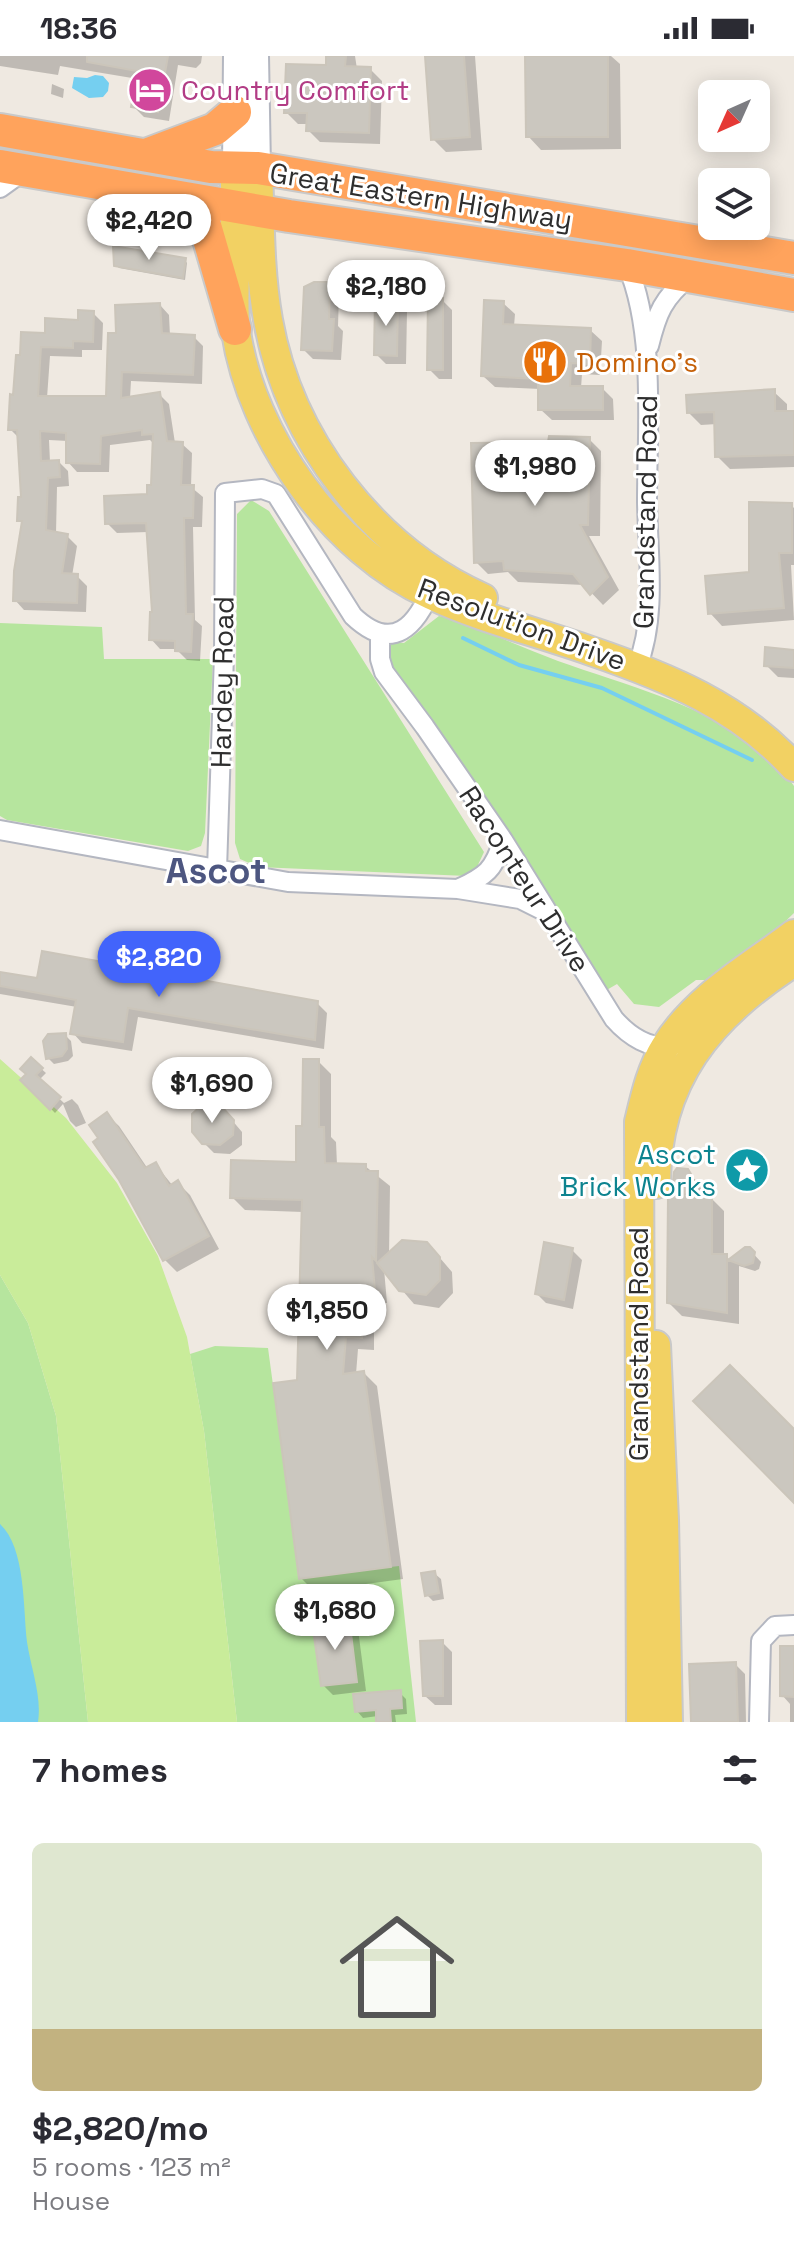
<!DOCTYPE html>
<html lang="en">
<head>
<meta charset="utf-8">
<style>
  :root { --surface:#fff; --page:#f7f7f7; --text:#2b2b33; --muted:#7c7c81; --line:#e1e1e2; --accent:#4264fb }
  body { margin:0; font-family:"Space Grotesk",sans-serif; background:var(--page); color:var(--text); height:100vh; display:flex; flex-direction:column; font-size:30px; white-space:nowrap }
  * { box-sizing:border-box; margin:0 }
  p { font-size:26px; color:var(--muted) }
  .icon { flex:none; width:44px; height:44px; fill:none; stroke:currentColor; stroke-width:2; stroke-linecap:round; stroke-linejoin:round }
  .map { position:relative; height:1666px; overflow:hidden }
  .side { display:flex; flex-direction:column; background:var(--surface); flex:1 }
  .side>* { flex:none }
  .needle { width:52px; rotate:225deg }
  .fabs { position:absolute; left:698px; top:24px; display:grid; gap:16px }
  .fabs a { display:grid; place-items:center; width:72px; height:72px; border-radius:12px; background:var(--surface); box-shadow:0 4px 20px #0003; font-size:40px }
  .price { position:absolute; translate:-50% -68px; padding:0 18px; border-radius:28px; background:#fff; color:#222; font-size:26px; line-height:52px; filter:drop-shadow(0 2px 4px #0008) }
  .price::after { content:''; position:absolute; left:50%; top:48px; width:24px; height:18px; margin-left:-12px; background:inherit; clip-path:polygon(0 0,100% 0,50% 100%) }
  .price.on { background:var(--accent); color:#fff }
  ul { padding:0; list-style:none }
  li { display:grid; align-content:center; gap:16px; height:424px; padding:0 32px }
  li+li { border-top:2px solid var(--line) }
  li span { display:grid; place-items:center; height:248px; border-radius:12px; color:#555 }
  li>.icon { margin-inline-start:auto }
  span .icon { width:144px; height:144px; fill:#fffc; stroke-width:1 }
  li b { font-size:34px }
  h2 { display:flex; justify-content:space-between; align-items:center; height:96px; padding:0 32px; font-size:34px }
  .status { display:flex; justify-content:space-between; align-items:center; height:56px; padding:0 40px; background:var(--surface); direction:ltr }
  .status svg { height:22px; fill:currentColor }
  .map>svg:first-child { display:block }
  .green { fill:#b6e59e }
  .pitch { fill:#c9ec9a }
  .water { fill:#75cff0 }
  .shadow { fill:#0003 }
  .lines { fill:none; stroke-linecap:round; stroke-linejoin:round }
  .stream { stroke:#75cff0; stroke-width:4 }
  .building { fill:#cbc7bf; stroke:#cbc5ba; stroke-width:2 }
  .street-casing { stroke:#b4b7c1; stroke-width:22 }
  .secondary-casing { stroke:#b4b7c1; stroke-width:28 }
  .primary-casing { stroke:#c9c9c9; stroke-width:32 }
  .highway-casing { stroke:#c9c9c9; stroke-width:36 }
  .street { stroke:#fff; stroke-width:18 }
  .secondary { stroke:#fff; stroke-width:24 }
  .primary { stroke:#f2d163; stroke-width:28 }
  .highway { stroke:#ffa35c; stroke-width:32 }
  .labels { text-anchor:middle; stroke-width:6; stroke-linejoin:round; paint-order:stroke }
  .hotel-label { font-size:28px; fill:#b23c85; stroke:#fff; text-anchor:start }
  .street-label { font-size:28px; fill:#2e2e2e; stroke:#fff }
  .food-label { font-size:28px; fill:#c56008; stroke:#fff; text-anchor:start }
  .culture-label { font-size:28px; fill:#0d838f; stroke:#fff; text-anchor:end }
  .district-label { font-size:36px; font-weight:bold; fill:#4d5680; stroke:#fff }
</style>
</head>
<body>
<div class="status"><b>18:36</b><svg viewBox="0 0 49 12"><path d="M0 12V9h3v3zM5 12V6h3v6zM10 12V3h3v9zM15 12V0h3v12zM26 1h20v11H26zM47 4h2v5h-2z"/></svg></div>
<div class="map">
<svg width="794" height="1666" viewBox="0 0 794 1666">
  <rect width="100%" height="100%" fill="#efe9e1"/>
  <!-- green -->
  <path class="green" d="M251,444L269,455L484,796L477,811L467,820L258,811L240,803L235,787L237,458Z
    M439,560L455,563C489,577 524,592 558,605C636,633 745,658 794,730V857C768,884 734,900 706,924H696L659,951L634,948L617,928L598,939L388,604L385,596L392,586L404,587Z
    M0,567L102,571L104,603H213L205,777L201,790L188,795L7,764L0,760Z
    M0,1219L28,1267L56,1360L88,1666H0Z
    M215,1290L268,1292L299,1522L399,1510L416,1666H237L204,1375L190,1298Z"/>
  <!-- pitch -->
  <path class="pitch" d="M0,1003L66,1062L117,1127L158,1200L187,1281L204,1375L237,1666H88L56,1360L28,1267L0,1219Z"/>
  <!-- water -->
  <path class="water" d="M95,19L103,20L109,27L108,35L103,41L89,42L72,32L74,21L87,22Z
    M0,1468C26,1492 23,1552 27,1586C31,1613 42,1640 38,1666H0Z"/>
  <!-- shadow -->
  <path class="shadow" d="M0,0H202L201,7L196,12L178,9L169,65L144,61L133,50L138,23L60,10L58,19L0,10Z
    M328,0H355L357,13H370L382,25L380,88L320,86L308,74V68H298L286,56L328,11Z
    M427,0H475L482,94L446,96L433,83Z
    M527,0H611L620,8L621,93L541,94L528,80Z
    M52,28L64,33L63,42L51,38Z
    M185,204L187,207L185,224L119,212L116,209Z
    M330,228L339,238L338,270L343,275L341,304L313,303L303,293Z
    M442,244L452,254V323H439L429,313Z
    M398,246L407,256L406,308H386L376,298Z
    M503,247L515,258L514,270L590,274L602,285L600,319L582,318L581,332H602L613,343L614,364H552L540,353V333L495,331L483,320Z
    M160,249L169,259L170,280L194,281L203,290L202,328L131,325L130,342L159,338L169,348L175,387L182,388L192,397L191,431L203,441L202,471H193L195,564L202,570L200,605L187,604L176,593H160L151,583L154,558L148,476L117,477L107,467L149,440L153,431L155,389L150,384L110,389L109,416H77L68,406V385L49,384L50,406H59L68,415L69,430L57,431L56,478L67,480L77,490L72,520H77L87,530L86,556L24,554L15,544L23,468L19,464L23,443L19,382L10,373L15,341L47,279L93,257L103,267L102,294H82V301L50,300L47,342H108L118,279Z
    M774,336L787,348V357H794V411L730,413L717,400V368L701,369L688,356Z
    M589,383L601,395L600,480H589L619,534L603,549L584,529L518,526L508,516L488,518L476,506L550,388Z
    M791,449L794,452V509H791L794,564L722,570L710,557L751,518Z
    M794,596V622L778,621L766,609Z
    M0,918L39,924L317,947L327,957L324,993L138,961L132,995L82,987L73,977L77,951L0,938Z
    M65,979L71,985L73,1000L68,1005L54,1008L48,1002Z
    M31,1004L46,1017L39,1024L64,1047L72,1043L78,1049L86,1067L76,1071L70,1065L63,1048L55,1057L23,1024L28,1019Z
    M318,1005L331,1018V1081L336,1086L337,1109L365,1110L390,1130L389,1200L440,1202L452,1216L453,1237L439,1252L414,1248L384,1213L387,1247H374V1294L358,1293L356,1318L364,1317L377,1330L403,1523L314,1535L301,1522L299,1326L303,1156L245,1154L232,1141L298,1108Z
    M106,1058L119,1070L148,1113L156,1109L173,1130L178,1127L190,1139L219,1193L177,1216L165,1204Z
    M231,1063L242,1076V1089L230,1098L214,1097L204,1087Z
    M689,1118L703,1131L704,1136L701,1142H711L724,1155V1200L731,1204L749,1193L761,1206L759,1213L755,1215L739,1210V1268L682,1260L669,1247L682,1142Z
    M572,1194L582,1204L573,1253L546,1247L537,1238Z
    M434,1517L441,1523L444,1543L433,1545L427,1539Z
    M348,1563L358,1573L366,1635L333,1639L323,1629Z
    M442,1586L452,1596V1649H435L425,1640Z
    M794,1593V1666H790V1648L782,1639Z
    M735,1608L745,1618L746,1666H692Z
    M400,1637L406,1643L407,1658L395,1659L396,1666H378V1660L363,1662L357,1655Z"/>
  <g class="lines">
    <!-- stream -->
    <path class="stream" d="M463,582L519,609L602,632L752,704"/>
  </g>
  <!-- building -->
  <path class="building" d="M87,0H168L158,56L131,51L137,15L87,6Z
    M326,0H346L345,10L371,11L369,77L306,75L307,57H284L286,8L326,9Z
    M425,0H464L470,81L431,84Z
    M525,0H608V81H526Z
    M113,190L186,202L183,222L114,210Z
    M314,226H330L329,263H334L332,295L301,294L304,231Z
    M428,242H443V314H427Z
    M375,243L398,244L397,300L374,299Z
    M484,244L504,245L503,268L591,272L590,308L571,307L570,330H603V354H538V323L481,320Z
    M160,247L162,277L195,279L193,319L122,316L121,342L160,336L167,385L183,386L181,429H194L193,462H184L186,558H193L191,596L175,595V585L149,584L150,556H152L146,467L105,468L104,440L147,438V429H151L153,378L142,379V374L101,380L100,408L66,407V377L40,375L41,405L59,404L60,421L48,422L46,474L68,478L62,517L78,518L77,547L13,545L14,515L22,465H17L18,441H21L17,374H8L10,338L13,339L16,299H20L21,276L45,277V262L78,264V254L94,255L93,286L73,285V292L41,291L38,340H106L108,277H116L115,249Z
    M775,333V355H794V399L715,401L714,356L687,357L686,339Z
    M549,380L590,381L588,469H580L608,521L590,539L573,518L504,514L503,505L474,507L471,387L548,386Z
    M749,446L792,447V497H779L784,552L708,558L705,520L749,516Z
    M765,591L794,594V612L764,610Z
    M42,895L318,945L315,984L128,952L123,986L70,978L76,944L0,930V916L37,922Z
    M66,977L67,993L62,1000L46,1003L43,985L48,978Z
    M31,1001L43,1012L36,1019L61,1041L50,1054L20,1024L26,1018L20,1013Z
    M303,1003H319V1071H324L325,1107L366,1108V1115H378L376,1205L372,1201L375,1234L362,1235V1282L346,1281L343,1318L364,1315L391,1511L299,1523L273,1327L297,1324L302,1144L230,1142L231,1104L296,1106V1070H302Z
    M203,1048L222,1051L234,1064L233,1079L220,1089L202,1088L192,1076V1058Z
    M107,1056L145,1112L156,1106L169,1130L178,1124L209,1180L163,1205L119,1124L93,1086L98,1082L89,1069Z
    M677,1112L688,1113L691,1118V1125L683,1140H712V1198H727V1257L667,1247L668,1140H679L673,1125L674,1116Z
    M402,1184L427,1186L440,1201V1224L426,1239L399,1235L377,1207Z
    M544,1186L573,1192L564,1244L535,1238Z
    M745,1191H750L755,1196L753,1207L744,1210L728,1204Z
    M730,1309L794,1373V1447L693,1345Z
    M435,1515L439,1537L425,1540L421,1517Z
    M349,1561L357,1626L321,1630L312,1566Z
    M443,1584V1640H423L420,1585Z
    M780,1590H794V1641L780,1640Z
    M736,1606L738,1666H691L689,1608Z
    M401,1634L402,1652L390,1653L391,1666H376V1654L355,1656L353,1638Z"/>
  <g class="lines">
    <!-- street casing -->
    <g class="street-casing">
      <path id="street" d="M0,132L25,114
        M627,209C656,276 647,374 647,446C648,499 657,561 637,611
        M649,290C657,257 663,242 690,220
        M380,578V603L384,616L425,671L503,784L614,963C629,980 650,994 674,990
        M0,774L288,826L458,833L520,843L544,855
        M217,814L224,598L225,437L262,433L276,438L353,560C393,598 417,570 433,529
        M458,833C486,820 494,814 503,784
        M759,1666L761,1585L775,1570L794,1569"/>
    </g>
    <!-- secondary casing -->
    <g class="secondary-casing">
      <path id="secondary" d="M256,0L258,112
        M235,112L236,0"/>
    </g>
    <!-- primary casing -->
    <g class="primary-casing">
      <path id="primary" d="M235,112C235,144 235,177 235,209C235,231 233,254 236,276C252,381 333,495 431,539C482,563 538,576 591,595C667,621 739,650 794,711
        M258,112C260,162 259,214 268,264C289,383 373,493 483,542
        M656,1128C656,1024 710,960 794,906
        M656,1289L664,1464L668,1666
        M641,1666L639,1066C645,1041 651,1013 665,991C696,941 749,912 794,878"/>
    </g>
    <!-- highway casing -->
    <g class="highway-casing">
      <path id="highway" d="M0,74L211,111L258,112L794,202
        M146,99L215,73L235,56
        M0,110L289,160L627,209L794,239
        M190,143L204,166L235,273"/>
    </g>
    <!-- street -->
    <use href="#street" class="street"/>
    <!-- secondary -->
    <use href="#secondary" class="secondary"/>
    <!-- primary -->
    <use href="#primary" class="primary"/>
    <!-- highway -->
    <use href="#highway" class="highway"/>
  </g>
  <!-- icons -->
  <defs>
    <g id="hotel-disc" transform="scale(2.3)"><circle r="9.5" fill="#d1479c" stroke="#fff"/><path d="M-6-4.5h1.5V1H6V5H4.5V3h-9V5H-6ZM-4 0a1.8 1.8 0 1 1 3.6 0ZM.5 0V-2.5h3Q6-2.5 6 0Z" fill="#fff"/></g>
    <g id="restaurant-disc" transform="scale(2.3)"><circle r="9.5" fill="#e8710a" stroke="#fff"/><path d="M-5-6h1v4h1v-4h1v4h1v-4h1v5L-1.5 .5V6h-2V.5L-5-1ZM5-6V6H3V1.5H1.5Q1.5-4 5-6Z" fill="#fff"/></g>
    <g id="sight-disc" transform="scale(2.3)"><circle r="9.5" fill="#0f9aa8" stroke="#fff"/><path d="M0-6L1.8-2.2L6-1.7L2.9 1.2L3.7 5.4L0 3.3L-3.7 5.4L-2.9 1.2L-6-1.7L-1.8-2.2Z" fill="#fff"/></g>
  </defs>
  <g fill-rule="evenodd">
    <use href="#hotel-disc" x="150" y="34"/>
    <use href="#restaurant-disc" x="545" y="306"/>
    <use href="#sight-disc" x="747" y="1114"/>
  </g>
  <g class="labels">
    <!-- hotel labels -->
    <g class="hotel-label">
      <text x="181" y="44">Country Comfort</text>
    </g>
    <!-- street labels -->
    <g class="street-label">
      <text transform="translate(421 140) rotate(9)" y="10">Great Eastern Highway</text>
      <text transform="translate(645 456) rotate(-89)" y="10">Grandstand Road</text>
      <text transform="translate(522 568) rotate(20)" y="10">Resolution Drive</text>
      <text transform="translate(222 626) rotate(-89)" y="10">Hardey Road</text>
      <text transform="translate(525 823) rotate(57)" y="10">Raconteur Drive</text>
      <text transform="translate(638 1288) rotate(-90)" y="10">Grandstand Road</text>
    </g>
    <!-- food labels -->
    <g class="food-label">
      <text x="576" y="316">Domino's</text>
    </g>
    <!-- culture labels -->
    <g class="culture-label">
      <text x="716" y="1108">Ascot<tspan x="716" dy="32">Brick Works</tspan></text>
    </g>
    <!-- district labels -->
    <g class="district-label">
      <text x="216" y="827">Ascot</text>
    </g>
  </g>
</svg>
<div class="fabs">
<a><svg class="needle" viewBox="-14 -14 28 28"><path d="M0-13l5 13h-10z" fill="#e53935"/><path d="M0 13l5-13h-10z" fill="#7c7c81"/></svg></a>
<a><svg class="icon" aria-label="layers" viewBox="0 0 24 24"><path d="M12 4l9 5-9 5-9-5zM3 14l9 5 9-5"/></svg></a>
</div>
<b class="price" style="left:149px;top:206px">$2,420</b>
<b class="price" style="left:386px;top:272px">$2,180</b>
<b class="price" style="left:535px;top:452px">$1,980</b>
<b class="price on" style="left:159px;top:943px">$2,820</b>
<b class="price" style="left:212px;top:1069px">$1,690</b>
<b class="price" style="left:327px;top:1296px">$1,850</b>
<b class="price" style="left:335px;top:1596px">$1,680</b>
</div>
<section class="side">
<h2>7 homes<svg class="icon" aria-label="filters" viewBox="0 0 24 24"><path d="M4 7h16M4 17h16"/><circle cx="9" cy="7" r="2"/><circle cx="15" cy="17" r="2"/></svg></h2>
<ul>
<li><span style="background:linear-gradient(#dfe7d0 75%,#c2b280 0)"><svg class="icon" aria-label="home" viewBox="0 0 24 24"><path d="M3 11l9-7 9 7M6 9v11h12V9"/></svg></span><div><b>$2,820/mo</b><p>5 rooms · 123 m²</p><p>House</p></div></li>
</ul>
</section>
</body>
</html>
